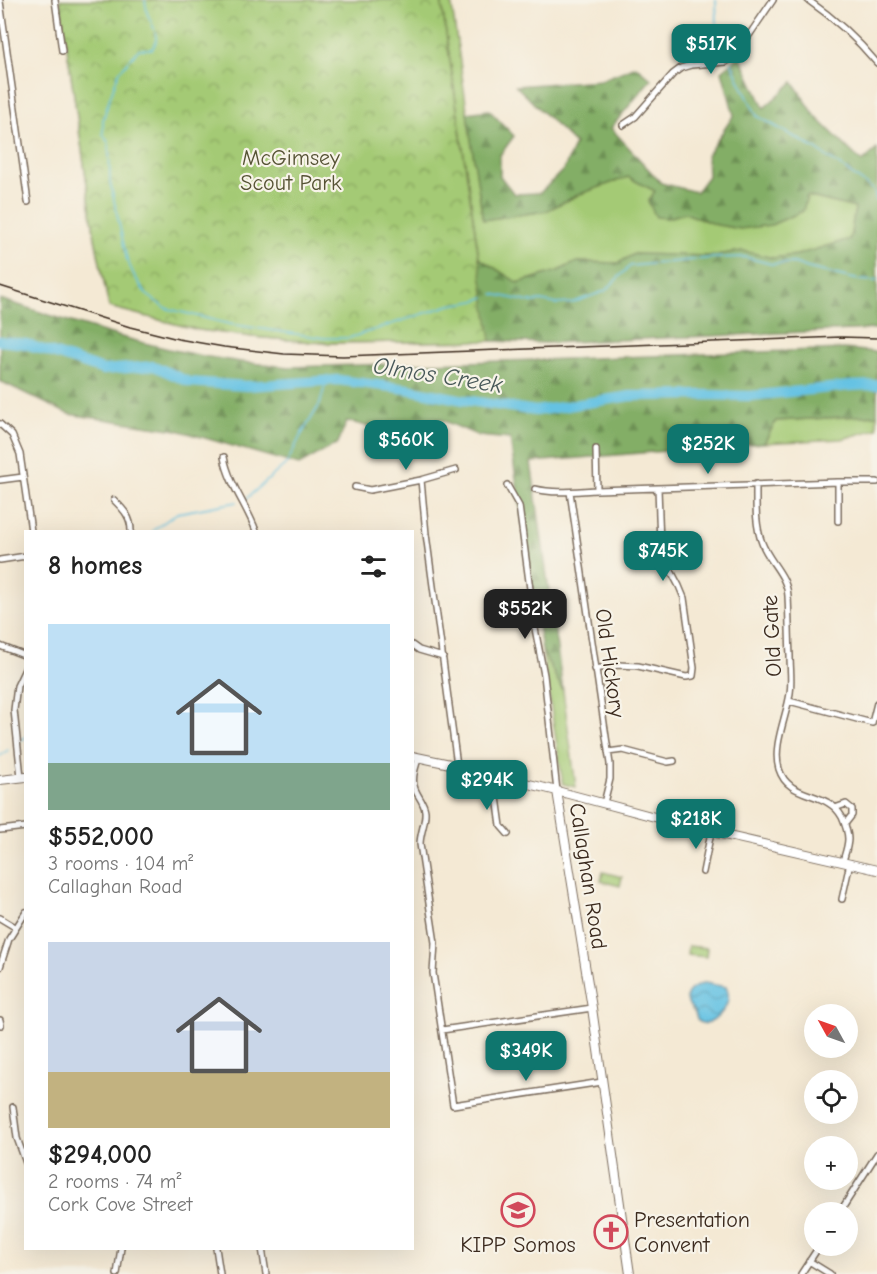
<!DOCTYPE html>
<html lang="en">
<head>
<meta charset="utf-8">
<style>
  :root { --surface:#fff; --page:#f6f6f6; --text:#222; --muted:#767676; --accent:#0f766e }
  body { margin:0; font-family:"Comic Neue",sans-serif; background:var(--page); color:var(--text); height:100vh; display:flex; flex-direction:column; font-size:22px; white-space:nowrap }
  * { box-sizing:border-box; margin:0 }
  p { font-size:20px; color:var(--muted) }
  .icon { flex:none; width:33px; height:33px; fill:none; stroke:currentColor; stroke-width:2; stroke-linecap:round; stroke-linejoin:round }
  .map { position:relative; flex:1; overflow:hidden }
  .drawer { position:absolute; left:24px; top:530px; width:390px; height:720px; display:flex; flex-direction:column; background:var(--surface); border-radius:0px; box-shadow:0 6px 24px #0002 }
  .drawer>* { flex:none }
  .needle { width:39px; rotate:310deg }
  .tools { position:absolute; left:804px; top:1004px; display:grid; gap:12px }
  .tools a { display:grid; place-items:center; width:54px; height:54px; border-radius:50%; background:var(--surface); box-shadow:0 6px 24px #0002; font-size:30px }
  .price { position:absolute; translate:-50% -51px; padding:0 14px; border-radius:12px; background:var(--accent); color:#fff; font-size:20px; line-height:39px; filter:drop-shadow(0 2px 3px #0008) }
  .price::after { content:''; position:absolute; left:50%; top:36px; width:18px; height:14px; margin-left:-9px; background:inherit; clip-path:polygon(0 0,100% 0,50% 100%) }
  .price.on { background:#222; color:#fff }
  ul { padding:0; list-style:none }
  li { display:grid; align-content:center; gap:12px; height:318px; padding:0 24px }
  li span { display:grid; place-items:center; height:186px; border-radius:0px; color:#555 }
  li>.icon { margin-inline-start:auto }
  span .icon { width:108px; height:108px; fill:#fffc; stroke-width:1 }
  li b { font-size:26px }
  h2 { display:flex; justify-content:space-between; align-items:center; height:72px; padding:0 24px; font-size:26px }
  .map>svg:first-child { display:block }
  .grass { fill:#a4ca74; stroke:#707a49; stroke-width:1.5 }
  .forest { fill:url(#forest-firs); stroke:#5f6c42; stroke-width:1.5 }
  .park { fill:url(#park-crowns); stroke:#707a49; stroke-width:1.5 }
  .water { fill:url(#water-waves); stroke:#507680; stroke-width:1.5 }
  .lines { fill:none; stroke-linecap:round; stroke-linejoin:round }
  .stream { stroke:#65c2e3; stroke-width:1.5 }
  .river { stroke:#65c2e3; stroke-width:10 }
  .street-casing { stroke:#7c6d5e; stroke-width:8 }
  .secondary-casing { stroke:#7c6d5e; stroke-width:10 }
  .street { stroke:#fff; stroke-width:5 }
  .secondary { stroke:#fff; stroke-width:8 }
  .rail { stroke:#3b2a1e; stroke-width:1.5 }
  .labels { text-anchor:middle; stroke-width:4.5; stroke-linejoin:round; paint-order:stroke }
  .park-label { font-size:22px; fill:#555234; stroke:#f7f3e8 }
  .street-label { font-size:22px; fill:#3b2a1e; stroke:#f7f3e8 }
  .poi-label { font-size:22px; fill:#3b2a1e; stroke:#f7f3e8; text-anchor:start }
  .water-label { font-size:24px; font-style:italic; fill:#485859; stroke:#f7f3e8 }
</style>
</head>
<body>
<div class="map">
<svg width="877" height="1274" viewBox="0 0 877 1274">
  <defs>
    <pattern id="forest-firs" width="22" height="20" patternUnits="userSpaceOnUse" patternTransform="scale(1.5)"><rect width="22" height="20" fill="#83ae66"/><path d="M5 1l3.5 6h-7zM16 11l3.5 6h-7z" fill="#6c8e53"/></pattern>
    <pattern id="park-crowns" width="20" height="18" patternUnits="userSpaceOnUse" patternTransform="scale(1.5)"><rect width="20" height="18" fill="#a4ca74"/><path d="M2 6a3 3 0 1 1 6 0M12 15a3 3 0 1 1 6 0" fill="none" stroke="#87a45f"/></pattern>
    <pattern id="water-waves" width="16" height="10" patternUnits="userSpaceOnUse" patternTransform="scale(1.5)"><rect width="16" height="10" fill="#65c2e3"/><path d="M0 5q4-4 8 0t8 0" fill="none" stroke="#549eb7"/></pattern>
  </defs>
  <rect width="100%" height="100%" fill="#f7f3e8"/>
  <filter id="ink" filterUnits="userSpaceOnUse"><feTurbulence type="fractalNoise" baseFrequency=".0167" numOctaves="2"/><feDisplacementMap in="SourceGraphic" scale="12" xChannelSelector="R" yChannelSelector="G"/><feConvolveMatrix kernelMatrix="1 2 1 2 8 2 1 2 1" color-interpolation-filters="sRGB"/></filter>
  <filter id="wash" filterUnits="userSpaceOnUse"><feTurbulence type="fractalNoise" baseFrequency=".008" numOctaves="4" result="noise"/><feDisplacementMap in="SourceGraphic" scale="24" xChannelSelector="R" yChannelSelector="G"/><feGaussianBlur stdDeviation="1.35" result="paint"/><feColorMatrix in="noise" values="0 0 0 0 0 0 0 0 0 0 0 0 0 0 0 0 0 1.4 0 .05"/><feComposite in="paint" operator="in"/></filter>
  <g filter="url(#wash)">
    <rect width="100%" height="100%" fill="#f4e9d4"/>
    <!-- grass -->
    <path class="grass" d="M441,0H451L483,220L546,211L580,194L628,177L655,191L667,218L685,213L717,225H771L803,211L807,196L855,208L850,239L797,255L773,258L743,251L709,256L634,254L619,263L577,262L558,271L517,283L479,258Z
      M877,415V429L842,439L764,443L776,421Z
      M542,651L563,691L576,787L563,784Z
      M603,872L622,877L620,886L601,881Z
      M688,946L707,948L706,957L687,955Z"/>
    <!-- forest -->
    <path class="forest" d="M60,0H441L479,258L518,283L558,271L577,262L619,263L634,254L709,256L743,251L773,258L797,255L850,239L855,208L807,196L803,211L771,225L740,229L717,225L685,213L667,218L656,217L648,201L655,191L628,177L580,194L546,211L483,220L467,113L489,110L514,136L500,155V176L514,194L540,193L564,169L575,144L516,86L601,80L636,66L651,79L611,128L661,183L696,192L708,176L707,155L734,115L722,71L740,56L764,108L793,82L816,117L862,162L877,149V329L546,343L491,341L325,343L253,337L199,330L109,307L95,238Z
      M0,299C46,314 93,330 140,342C189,355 239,363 289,367L539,360L844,349L877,352V415L776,421L764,443L531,462L563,691L542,650L510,439L479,436L440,419L374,428L347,421L338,443L299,465L177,430L68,414L0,381Z"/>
    <!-- park -->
    <path class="park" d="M60,0H441L491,341L325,343L253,337L199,330L109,307L95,238Z"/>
    <!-- water -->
    <path class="water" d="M705,983L726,987C728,991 729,995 728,1000C726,1009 713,1026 702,1023C696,1022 697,1018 695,1013C693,1010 691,1008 689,1005C682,991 694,987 705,983Z"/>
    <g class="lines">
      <!-- stream -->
      <path class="stream" d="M145,0C146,5 146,10 148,15C153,27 161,38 152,49H139L119,72L109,100L103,120V134L109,144L110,182L127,260L134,275L146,294L165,308L229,324L324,338H349L450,305L475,301L485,297
        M716,0L717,26L709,35L721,60
        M731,61L739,80L757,116L816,149L874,190L877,202
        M493,294L529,302L541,301L557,304L572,303L605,291L630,266L713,258L745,257L771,264L794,263L808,268L859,280L875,281L877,280
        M246,499L287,463L301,435L320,404L326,381
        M152,531L177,513L237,502
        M21,740L26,737
        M0,756L8,750"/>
      <!-- river -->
      <path class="river" d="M0,341L26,344L103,370L154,366L189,382L247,386L338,380L407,389L464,400L536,411L630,396L704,395L750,396L850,386L877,385"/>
    </g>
  </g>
  <g filter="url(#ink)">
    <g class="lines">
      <!-- street casing -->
      <g class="street-casing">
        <path id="street" d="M55,0L62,51
          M808,0C834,18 857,39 877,63
          M0,1L28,202
          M623,125L635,117L673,74L681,68L691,65L726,62L735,56L773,0
          M0,424L12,435L20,454L31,531
          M596,449L597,490
          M224,457C229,484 247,506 256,531
          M0,480L23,477
          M421,480L426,534L457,765
          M838,482V521
          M756,484C756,504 755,525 762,543C769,562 787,575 788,596C789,616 789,636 790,656C790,668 792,681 790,693C787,716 772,746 779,769C789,801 827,789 842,817C845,824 848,831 848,839C848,846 845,854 843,861
          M507,485L519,506L530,589L532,613L544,675L557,791
          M355,487L370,490L421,480L456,470
          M535,489C555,494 576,491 597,490L838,482H877
          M570,492L610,764V779L604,803
          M114,500C124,510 131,517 131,531
          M0,560L26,556
          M412,645L419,650L443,657
          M0,646L26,656
          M595,669L618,665L638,666L686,677L693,676L694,668L684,598L679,586L662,554L660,544L658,488
          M789,701L872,723L877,703
          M608,752L623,750L668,762L674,761
          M419,757C415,767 411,779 415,789C418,797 424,802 425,811C426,822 420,833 420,844L435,943L433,973L453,1105L602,1082
          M494,775L501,826L508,834
          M21,777L14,710L17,686L26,667
          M835,808L846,804L852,809V815L845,824
          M0,830L26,827
          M703,872L711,832
          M842,899L850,863
          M0,918L15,927
          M0,967L9,939L26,912
          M0,1020L1,1025
          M442,1030L592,1008
          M13,1107L17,1138L26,1163
          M840,1212L877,1154
          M216,1248L220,1274
          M262,1248L266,1274
          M809,1261L830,1274
          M117,1274L121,1248
          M801,1274L820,1245"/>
      </g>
      <!-- secondary casing -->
      <g class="secondary-casing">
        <path id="secondary" d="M412,756L450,764L557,791L711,832L877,870
          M0,780L26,777
          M557,791L592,1008L630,1274"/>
      </g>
      <!-- street -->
      <use href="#street" class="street"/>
      <!-- secondary -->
      <use href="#secondary" class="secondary"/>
      <!-- rail -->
      <path class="rail" d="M0,286L130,327L178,339L224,347L284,354L343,356L841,337L877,338"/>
    </g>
  </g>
  <!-- icons -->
  <defs>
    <g id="school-ring" transform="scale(1.725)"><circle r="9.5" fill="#f7f3e8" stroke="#d1495b" stroke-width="1.5"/><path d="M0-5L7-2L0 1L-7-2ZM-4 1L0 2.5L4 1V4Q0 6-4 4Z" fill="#d1495b"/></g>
    <g id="church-ring" transform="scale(1.725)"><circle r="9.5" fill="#f7f3e8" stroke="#d1495b" stroke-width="1.5"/><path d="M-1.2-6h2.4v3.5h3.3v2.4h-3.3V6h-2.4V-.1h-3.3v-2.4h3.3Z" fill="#d1495b"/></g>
  </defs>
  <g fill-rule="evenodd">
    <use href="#school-ring" x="518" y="1210"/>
    <use href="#church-ring" x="611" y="1232"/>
  </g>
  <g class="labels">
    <!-- park labels -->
    <g class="park-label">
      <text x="291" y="165">McGimsey<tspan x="291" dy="25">Scout Park</tspan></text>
    </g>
    <!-- street labels -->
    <g class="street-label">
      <text transform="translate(771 636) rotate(-93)" y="8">Old Gate</text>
      <text transform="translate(611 663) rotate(82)" y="8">Old Hickory</text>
      <text transform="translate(589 876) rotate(81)" y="8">Callaghan Road</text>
    </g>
    <!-- poi labels -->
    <g class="poi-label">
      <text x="634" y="1227">Presentation<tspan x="634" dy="25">Convent</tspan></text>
      <text x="518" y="1252" text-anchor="middle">KIPP Somos</text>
    </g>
    <!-- water labels -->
    <g class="water-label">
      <text transform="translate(438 375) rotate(9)" y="8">Olmos Creek</text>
    </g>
  </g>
</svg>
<div class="tools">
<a><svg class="needle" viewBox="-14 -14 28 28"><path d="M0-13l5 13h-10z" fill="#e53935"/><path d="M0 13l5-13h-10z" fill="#767676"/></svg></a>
<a><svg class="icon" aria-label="locate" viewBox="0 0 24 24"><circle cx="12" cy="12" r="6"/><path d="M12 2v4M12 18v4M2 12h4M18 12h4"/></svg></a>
<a>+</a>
<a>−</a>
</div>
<b class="price" style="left:711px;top:75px">$517K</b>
<b class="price" style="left:406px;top:471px">$560K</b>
<b class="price" style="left:708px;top:475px">$252K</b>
<b class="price" style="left:663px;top:582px">$745K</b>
<b class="price on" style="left:525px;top:640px">$552K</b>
<b class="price" style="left:487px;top:811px">$294K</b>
<b class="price" style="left:696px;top:850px">$218K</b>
<b class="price" style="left:526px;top:1082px">$349K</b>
<section class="drawer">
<h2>8 homes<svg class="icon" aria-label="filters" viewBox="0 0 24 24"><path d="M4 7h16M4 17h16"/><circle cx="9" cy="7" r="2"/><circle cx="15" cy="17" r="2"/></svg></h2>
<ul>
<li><span style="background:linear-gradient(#bfe0f5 75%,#7fa58c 0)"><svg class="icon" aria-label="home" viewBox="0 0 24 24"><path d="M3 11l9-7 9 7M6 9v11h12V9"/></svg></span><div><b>$552,000</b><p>3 rooms · 104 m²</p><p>Callaghan Road</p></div></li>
<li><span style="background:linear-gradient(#c9d6e8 70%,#c2b280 0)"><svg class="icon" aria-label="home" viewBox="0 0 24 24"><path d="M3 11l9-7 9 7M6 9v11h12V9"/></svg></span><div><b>$294,000</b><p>2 rooms · 74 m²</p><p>Cork Cove Street</p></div></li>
</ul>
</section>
</div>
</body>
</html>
